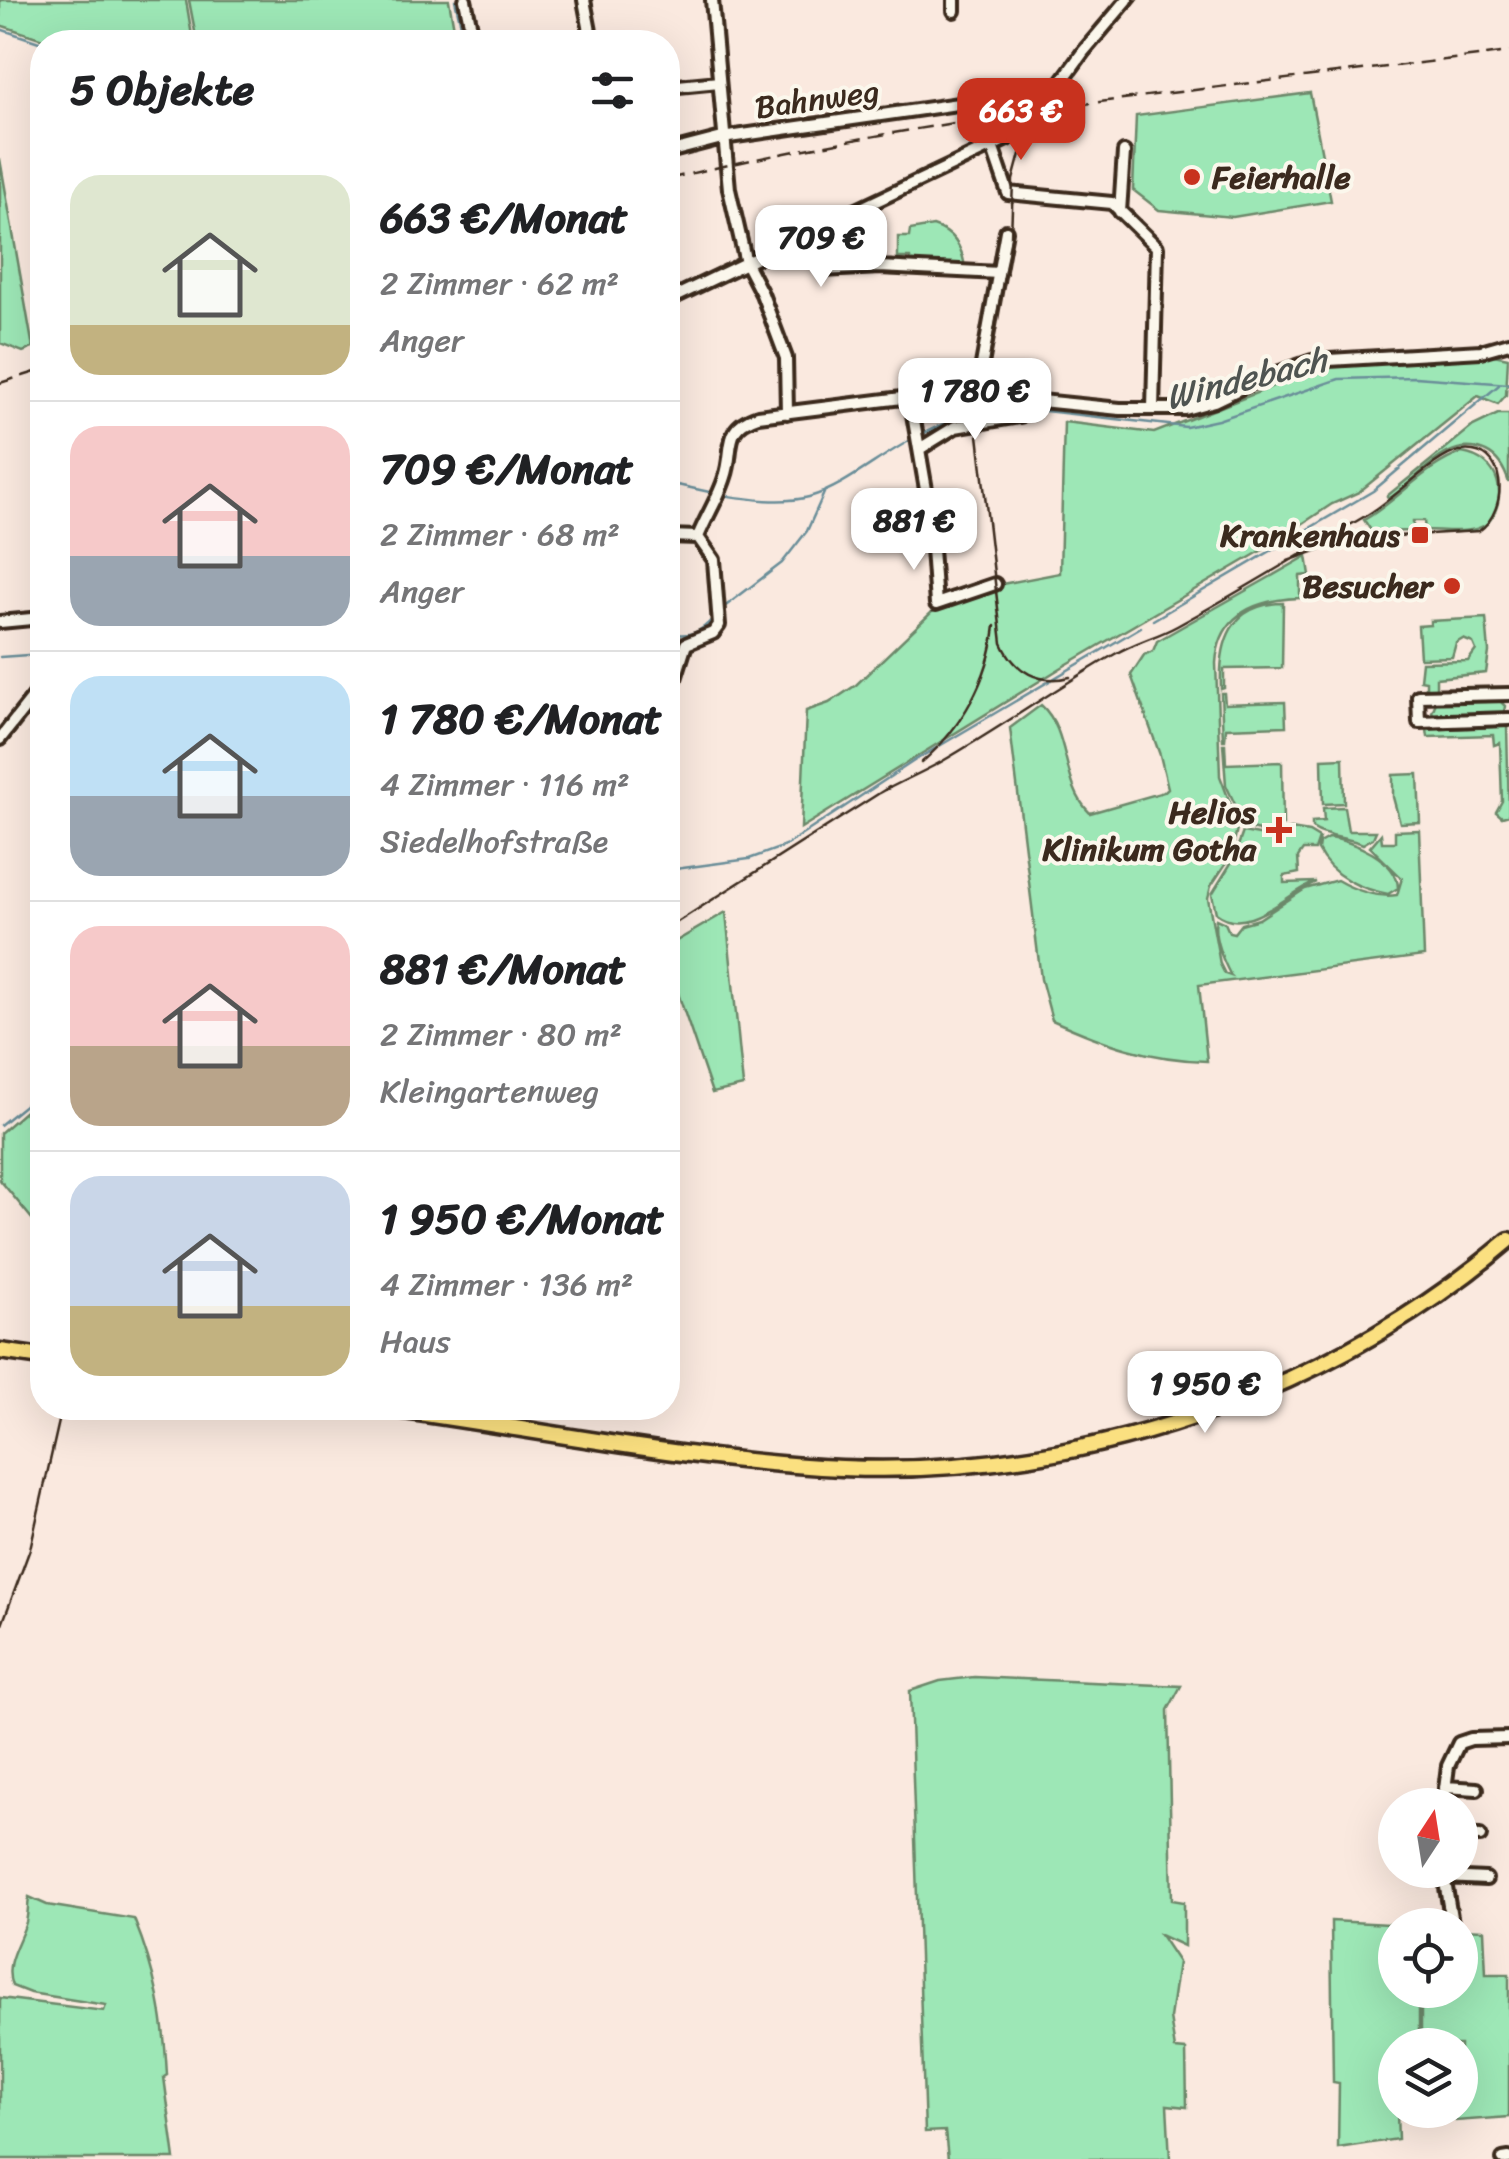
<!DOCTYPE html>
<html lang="de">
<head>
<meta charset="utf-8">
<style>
  :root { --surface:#fff; --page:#f2f2f2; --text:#202124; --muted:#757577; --line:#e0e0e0; --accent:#c8321e }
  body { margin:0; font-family:Sriracha,sans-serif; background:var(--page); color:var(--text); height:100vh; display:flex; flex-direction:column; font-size:38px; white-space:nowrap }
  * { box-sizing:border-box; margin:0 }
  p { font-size:32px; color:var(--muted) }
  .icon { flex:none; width:55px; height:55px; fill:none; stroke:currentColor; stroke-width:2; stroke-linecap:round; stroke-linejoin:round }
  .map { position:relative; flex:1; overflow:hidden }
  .side { position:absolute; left:30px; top:30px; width:650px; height:1390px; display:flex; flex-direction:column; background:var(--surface); border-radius:40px; box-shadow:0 10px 40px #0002 }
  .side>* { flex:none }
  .needle { width:65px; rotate:12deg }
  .tools { position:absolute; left:1378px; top:1788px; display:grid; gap:20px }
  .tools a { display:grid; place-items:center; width:100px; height:100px; border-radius:50%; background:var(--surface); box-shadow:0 10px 40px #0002; font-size:50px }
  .price { position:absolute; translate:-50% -85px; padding:0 22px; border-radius:20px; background:#fff; color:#222; font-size:32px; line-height:65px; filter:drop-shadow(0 2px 5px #0008) }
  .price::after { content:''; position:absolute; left:50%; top:60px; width:30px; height:22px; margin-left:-15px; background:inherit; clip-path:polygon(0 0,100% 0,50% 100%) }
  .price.on { background:var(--accent); color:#fff }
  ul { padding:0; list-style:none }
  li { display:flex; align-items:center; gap:30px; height:250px; padding:0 40px }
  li+li { border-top:2px solid var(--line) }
  li span { display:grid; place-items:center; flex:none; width:280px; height:200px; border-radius:30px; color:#555 }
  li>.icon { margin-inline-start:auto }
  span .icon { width:120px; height:120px; fill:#fffc; stroke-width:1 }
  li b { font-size:42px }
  h2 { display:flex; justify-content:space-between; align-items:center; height:120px; padding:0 40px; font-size:42px }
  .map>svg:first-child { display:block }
  .green { fill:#9de7b6; stroke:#6c886a; stroke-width:2.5 }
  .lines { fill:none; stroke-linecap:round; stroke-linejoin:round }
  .stream { stroke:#6a8e99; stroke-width:2.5 }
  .minor-casing { stroke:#3b2a1e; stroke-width:18 }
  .major-casing { stroke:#3b2a1e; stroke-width:21 }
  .minor { stroke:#fbf7ec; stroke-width:10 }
  .major { stroke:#fbe080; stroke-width:14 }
  .tram { stroke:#3b2a1e; stroke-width:2.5 }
  .rail { stroke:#3b2a1e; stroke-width:2.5; stroke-dasharray:15 8; stroke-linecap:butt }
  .poi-dot { fill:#c8321e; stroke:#fbf7ec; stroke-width:4 }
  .labels { text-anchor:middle; stroke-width:8; stroke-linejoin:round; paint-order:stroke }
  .street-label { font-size:32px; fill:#3b2a1e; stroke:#fbf7ec }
  .poi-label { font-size:32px; font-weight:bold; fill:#3b2a1e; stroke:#fbf7ec; text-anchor:end }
  .water-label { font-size:35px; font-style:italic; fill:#4f5451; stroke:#fbf7ec }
</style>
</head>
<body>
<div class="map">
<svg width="1509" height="2159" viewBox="0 0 1509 2159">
  <rect width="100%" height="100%" fill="#fae9df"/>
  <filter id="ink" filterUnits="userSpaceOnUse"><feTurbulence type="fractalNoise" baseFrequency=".01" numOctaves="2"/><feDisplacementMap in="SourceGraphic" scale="20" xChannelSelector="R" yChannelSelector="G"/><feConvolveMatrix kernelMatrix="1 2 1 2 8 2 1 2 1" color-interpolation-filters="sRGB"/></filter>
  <g filter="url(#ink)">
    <!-- green -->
    <path class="green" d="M0,0H186L193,42H52L0,25Z
      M189,0H449L455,34L418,37H455V42H418L417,36L323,42H197Z
      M1310,93L1331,201L1233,217L1159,210L1133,190L1136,116Z
      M0,159L33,348L23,352L0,343Z
      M933,226C953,232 963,248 965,269L911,263L910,258H898V237H909L910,230Z
      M1489,354L1508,358L1506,395L1498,404L1478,396L1359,492L1332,504L1266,548L1064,666L801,828L806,711L829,703L856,685L938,606L1002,584L1060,573L1064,422L1154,433L1264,390L1322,363Z
      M1498,414H1509V483C1505,470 1499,458 1486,452C1447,433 1418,481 1389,499L1387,496L1473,426Z
      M1462,453C1501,459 1509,499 1487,524C1470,535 1444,530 1425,530L1424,521H1413V531L1372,532L1364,520C1397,501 1427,464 1462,453Z
      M1307,556L1310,575L1300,576V598C1257,599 1219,614 1216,663L1220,776L1238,824L1231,856L1211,886L1208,898L1220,964L1225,974L1231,976C1222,959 1212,937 1216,919L1225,923L1229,932L1234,933L1241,924L1259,919L1305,889L1337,880C1354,890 1377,898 1397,895L1402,878L1370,847L1381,834L1382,842H1395V831L1419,830L1424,956L1199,985L1207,1061C1150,1060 1103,1043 1052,1020L1041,979L1010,728L1041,705C1071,732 1061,785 1090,813L1164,792L1168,788L1160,755L1131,675L1144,655L1153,651L1157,641Z
      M1283,603L1282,668L1224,669V688L1221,689C1219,643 1229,604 1283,603Z
      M1486,618L1489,652L1486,673L1436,678V689H1426V681L1420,680L1422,662L1468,661L1476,650L1473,643L1463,639L1456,643L1452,657L1420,658L1418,626L1430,625V621Z
      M1221,693H1224L1225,704L1285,702L1286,726L1226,728L1225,740H1223Z
      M1497,698L1505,706L1504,712L1497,717H1436L1432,712L1437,700Z
      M1507,726L1509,815L1502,817L1496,812L1502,801L1500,743L1494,745L1493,735L1428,737L1427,730Z
      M1223,744H1225L1226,764L1282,762L1283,825L1261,832L1245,826L1226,785Z
      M1343,758L1344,803L1323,804L1322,759Z
      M1418,774L1420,822L1400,823L1393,797V775Z
      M1344,807L1348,831H1376L1373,838L1363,844C1347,837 1326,838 1312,828V822L1324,821L1323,808Z
      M1291,829L1309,832L1319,838L1315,850H1303L1298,857L1299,873L1284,876V883L1316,882C1286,893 1248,938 1216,913L1212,894L1233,860L1243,832L1264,836Z
      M1328,838C1352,840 1398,860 1398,888L1388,894C1360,889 1331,876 1318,850L1319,843Z
      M726,912L743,1086L712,1093L668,964V946Z
      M42,1096V1231L0,1180V1133Z
      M974,1677L1181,1686L1168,1710L1172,1900L1184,1902V1946L1160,1935L1178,1962L1170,2018L1175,2049L1186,2050L1187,2107L1167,2105L1170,2159H948L945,2131L925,2132L910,1691L940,1681Z
      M29,1897L47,1905L134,1919C156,1973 164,2017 167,2075L164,2077L175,2159H0V1998L104,2011L106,2005L30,1993L12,1986C3,1963 20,1943 26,1922C28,1914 28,1905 29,1897Z
      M1331,1921L1409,1925H1395V1990H1419V2045H1395V2110H1432L1397,2113L1398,2139L1338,2148L1339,2083L1333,2082Z
      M1460,1929L1484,1930L1486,1974H1509V2117L1456,2121L1455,2110H1460V2045H1421V1990H1460Z"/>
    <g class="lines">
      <!-- stream -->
      <path class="stream" d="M455,0L465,42
        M0,29L42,43
        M920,435L964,414L1000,409L1036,410L1186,427L1218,420L1339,379L1415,377L1509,384
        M668,483L714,493
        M722,495C749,499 782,504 809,497C845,487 879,456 913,439
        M723,608L782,563L807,531L824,493
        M1153,620L1373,491L1499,385
        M668,633C688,637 700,634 714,617
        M0,657L42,654
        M668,870L749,859L785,846L914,761L1141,627
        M39,1093L42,1090
        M0,1125L32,1099"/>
      <!-- minor casing -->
      <g class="minor-casing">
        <path id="minor" d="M465,0L474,42
          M584,0L592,42
          M712,0L729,189L746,263L762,294L786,358L787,413
          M954,0V11
          M668,87L719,82
          M992,146L1008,193L1112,203L1157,247L1153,409
          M668,152L722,138L1034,93
          M856,211L880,267
          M1120,212L1124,152
          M806,235L822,270L880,267L999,273
          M668,300L1015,135L1039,113L1083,52L1127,0
          M910,397L929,507L936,604L995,584
          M976,398L1006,231
          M921,448L955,427L1020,416
          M668,536L698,537
          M698,537C706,517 719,497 725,477C735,449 721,428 758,416L910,397L1011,398L1120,409H1185L1214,401L1260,379L1312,361L1481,351L1509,343
          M0,622L42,618
          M1509,694L1418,696L1419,722L1509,719
          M668,701L686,644L713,633L719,625L714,560L698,537
          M0,739L42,686
          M1445,1787L1477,1789
          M1443,1805L1448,1766L1459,1743L1471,1739L1509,1738
          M1460,1835L1480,1836
          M1443,1870L1452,1923
          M1444,1877L1486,1879
          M1503,2159L1509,2158"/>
      </g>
      <!-- major casing -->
      <g class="major-casing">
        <path id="major" d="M0,1351L42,1357
          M384,1408C536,1429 688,1461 842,1468C1081,1478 1327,1395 1509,1240"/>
      </g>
      <!-- minor -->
      <use href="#minor" class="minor"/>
      <!-- major -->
      <use href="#major" class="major"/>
      <!-- tram -->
      <path class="tram" d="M1070,677C1039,685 1015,672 1002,643L978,435L979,415L1011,237L1013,180L1020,154L1032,132L1094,50L1137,0
        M921,763C962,728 989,679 995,626
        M880,793C900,782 921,773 941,762C1000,728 1056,688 1115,654C1135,642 1157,637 1177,626C1241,591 1304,552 1367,515C1392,501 1437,454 1460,451C1509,444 1509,510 1479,531L1348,539L1288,561
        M668,928L889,787
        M0,1630L30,1549L62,1408"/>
      <!-- rail -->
      <path class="rail" d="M668,179C943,112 1228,88 1509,52
        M0,383L42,370"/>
    </g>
  </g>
  <!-- markers -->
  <g class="poi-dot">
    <circle cx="1192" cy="177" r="10"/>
    <rect x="1410" y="525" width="20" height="20" rx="5"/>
    <circle cx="1452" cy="586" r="10"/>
    <path d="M1274 815h10v10h10v10h-10v10h-10v-10h-10v-10h10z"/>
  </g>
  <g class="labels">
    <!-- street labels -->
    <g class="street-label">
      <text transform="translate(817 99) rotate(-8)" y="11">Bahnweg</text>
    </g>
    <!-- poi labels -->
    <g class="poi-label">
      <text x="1212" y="188" text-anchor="start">Feierhalle</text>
      <text x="1400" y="546">Krankenhaus</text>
      <text x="1432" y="597">Besucher</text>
      <text x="1256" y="823">Helios<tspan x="1256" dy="37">Klinikum Gotha</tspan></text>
    </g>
    <!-- water labels -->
    <g class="water-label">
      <text transform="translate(1246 378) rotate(-14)" y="12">Windebach</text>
    </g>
  </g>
</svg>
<div class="tools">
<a><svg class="needle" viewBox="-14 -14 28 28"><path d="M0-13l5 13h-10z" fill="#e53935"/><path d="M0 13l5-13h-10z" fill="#757577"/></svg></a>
<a><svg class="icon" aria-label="locate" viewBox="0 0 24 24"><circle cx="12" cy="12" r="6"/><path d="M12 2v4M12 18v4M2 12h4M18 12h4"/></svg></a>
<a><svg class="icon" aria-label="layers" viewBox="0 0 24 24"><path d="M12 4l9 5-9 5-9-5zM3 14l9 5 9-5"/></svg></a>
</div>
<b class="price on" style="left:1021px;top:163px">663 €</b>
<b class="price" style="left:821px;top:290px">709 €</b>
<b class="price" style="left:975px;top:443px">1 780 €</b>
<b class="price" style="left:914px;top:573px">881 €</b>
<b class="price" style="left:1205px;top:1436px">1 950 €</b>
<section class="side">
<h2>5 Objekte<svg class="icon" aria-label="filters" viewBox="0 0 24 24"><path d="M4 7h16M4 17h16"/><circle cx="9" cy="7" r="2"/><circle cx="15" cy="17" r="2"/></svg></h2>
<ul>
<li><span style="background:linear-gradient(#dfe7d0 75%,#c2b280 0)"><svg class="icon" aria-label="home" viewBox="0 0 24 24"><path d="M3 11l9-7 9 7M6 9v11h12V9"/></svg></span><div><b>663 €/Monat</b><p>2 Zimmer · 62 m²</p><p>Anger</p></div></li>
<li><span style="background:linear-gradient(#f6c9c9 65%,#9aa5b1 0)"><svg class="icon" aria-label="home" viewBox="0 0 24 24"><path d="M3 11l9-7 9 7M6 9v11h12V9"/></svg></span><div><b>709 €/Monat</b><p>2 Zimmer · 68 m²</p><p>Anger</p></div></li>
<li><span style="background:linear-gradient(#bfe0f5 60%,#9aa5b1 0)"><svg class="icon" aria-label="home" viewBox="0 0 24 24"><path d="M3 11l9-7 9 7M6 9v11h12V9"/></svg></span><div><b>1 780 €/Monat</b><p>4 Zimmer · 116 m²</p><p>Siedelhofstraße</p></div></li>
<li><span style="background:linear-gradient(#f6c9c9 60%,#b9a48a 0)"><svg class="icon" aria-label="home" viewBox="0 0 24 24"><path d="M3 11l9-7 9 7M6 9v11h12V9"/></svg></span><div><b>881 €/Monat</b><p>2 Zimmer · 80 m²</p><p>Kleingartenweg</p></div></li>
<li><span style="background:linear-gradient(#c9d6e8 65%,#c2b280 0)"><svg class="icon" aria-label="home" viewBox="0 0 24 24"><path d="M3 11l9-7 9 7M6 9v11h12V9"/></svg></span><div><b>1 950 €/Monat</b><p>4 Zimmer · 136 m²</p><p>Haus</p></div></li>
</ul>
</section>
</div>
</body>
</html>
